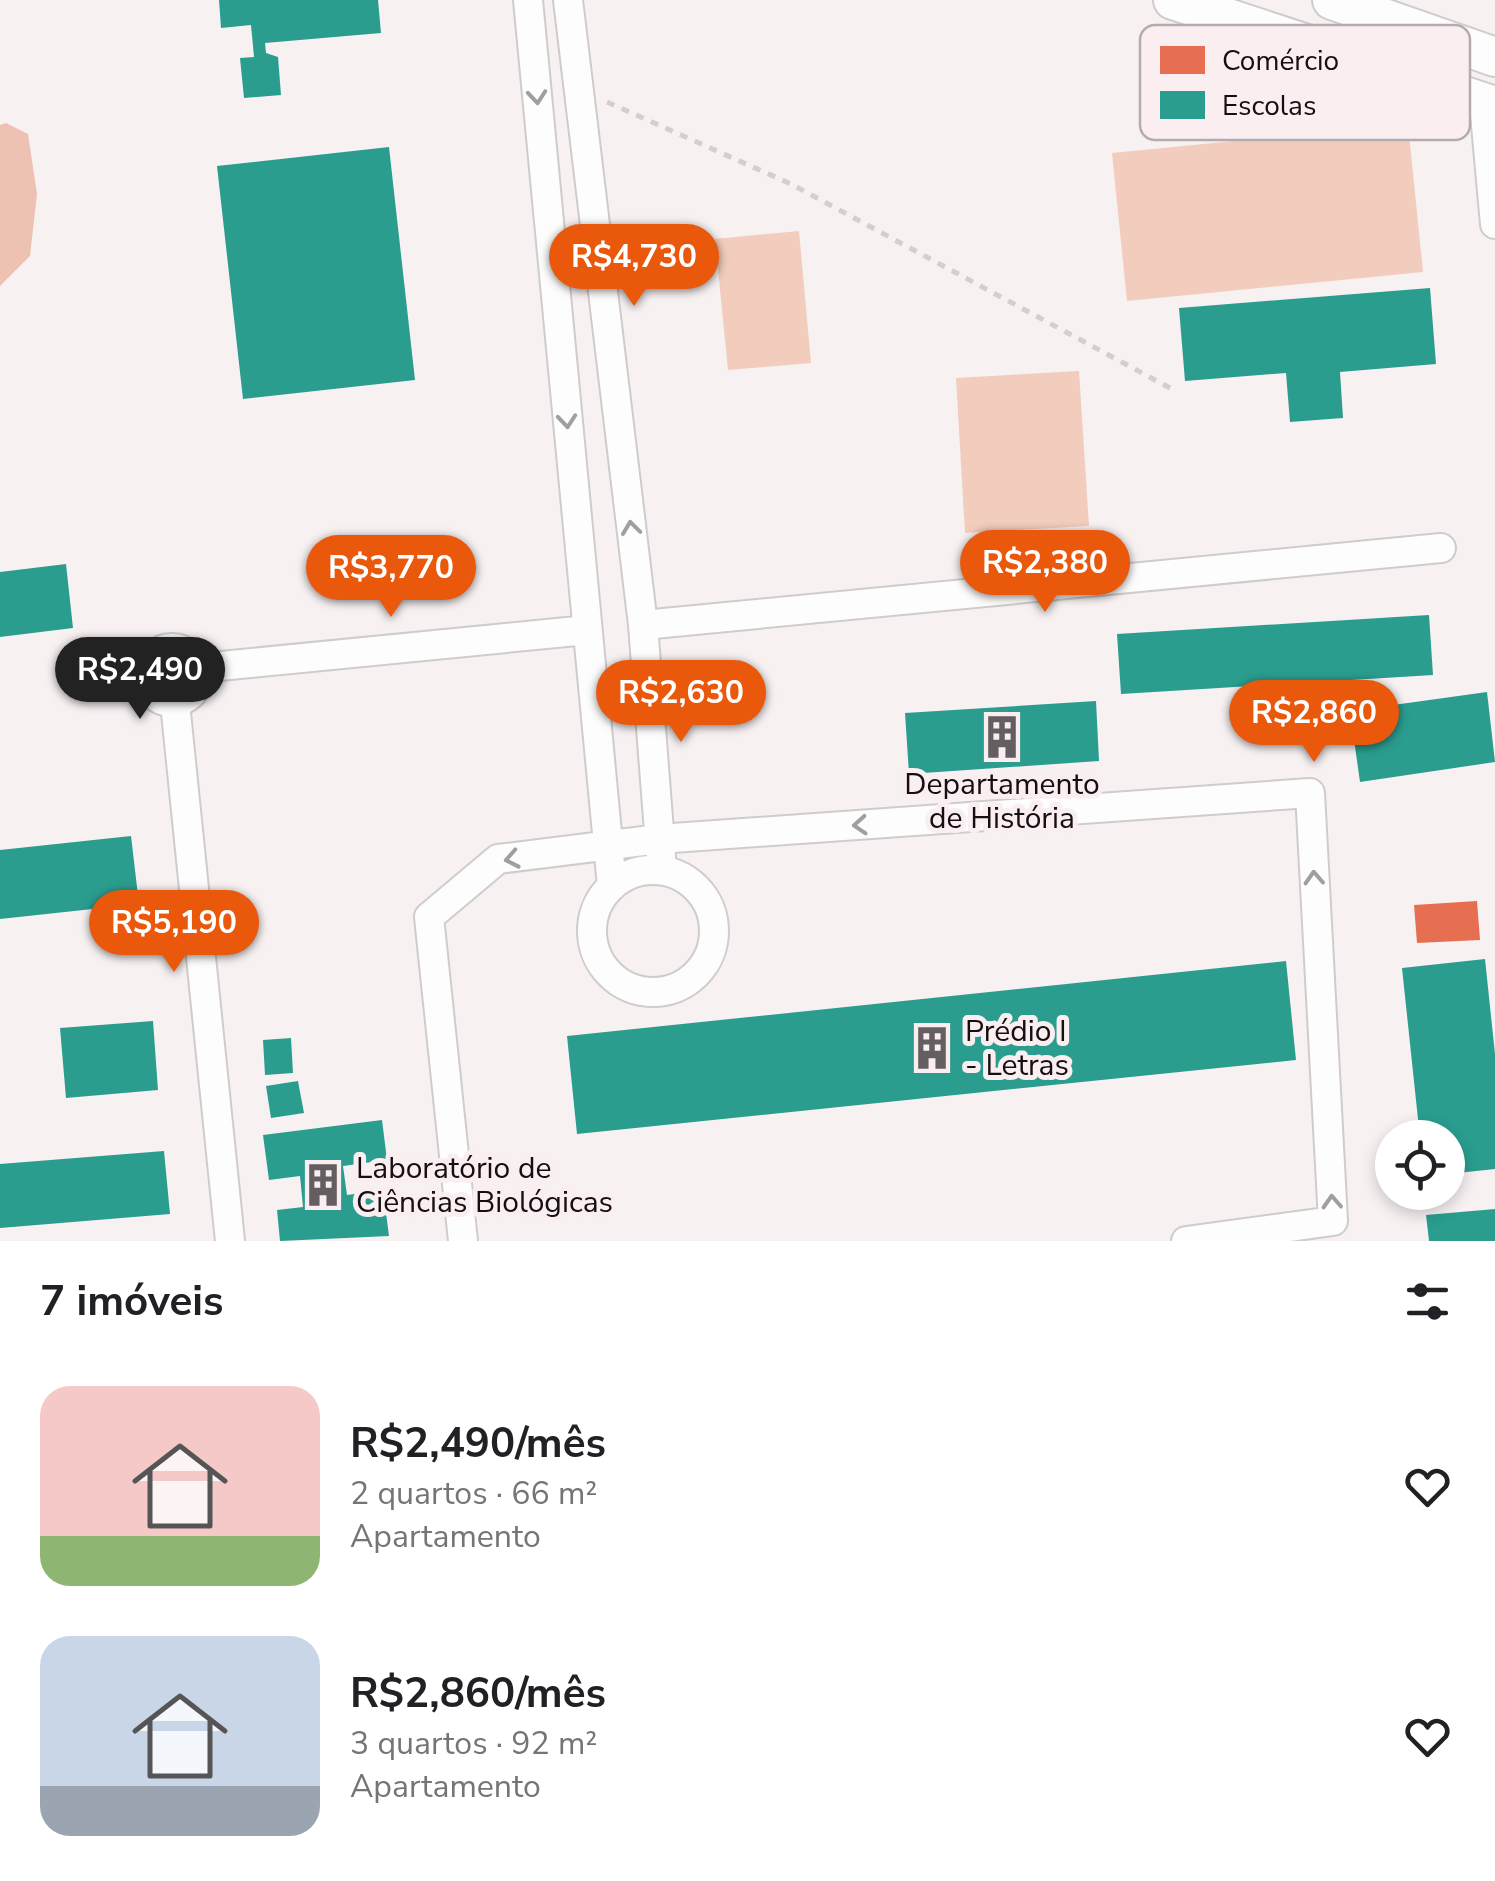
<!DOCTYPE html>
<html lang="pt">
<head>
<meta charset="utf-8">
<style>
  :root { --surface:#fff; --page:#f2f2f2; --text:#202124; --muted:#757577; --accent:#ea580c }
  body { margin:0; font-family:"Nunito Sans",sans-serif; background:var(--page); color:var(--text); height:100vh; display:flex; flex-direction:column; font-size:38px; white-space:nowrap }
  * { box-sizing:border-box; margin:0 }
  p { font-size:32px; color:var(--muted) }
  .icon { flex:none; width:55px; height:55px; fill:none; stroke:currentColor; stroke-width:2; stroke-linecap:round; stroke-linejoin:round }
  .map { position:relative; height:1241px; overflow:hidden }
  .panel { display:flex; flex-direction:column; background:var(--surface); flex:1 }
  .panel>* { flex:none }
  .buttons { position:absolute; left:1375px; top:1120px; display:grid; gap:20px }
  .buttons a { display:grid; place-items:center; width:90px; height:90px; border-radius:50%; background:var(--surface); box-shadow:0 5px 15px #0003; font-size:50px }
  .price { position:absolute; translate:-50% -85px; padding:0 22px; border-radius:35px; background:var(--accent); color:#fff; font-size:32px; line-height:65px; filter:drop-shadow(0 2px 5px #0008) }
  .price::after { content:''; position:absolute; left:50%; top:60px; width:30px; height:22px; margin-left:-15px; background:inherit; clip-path:polygon(0 0,100% 0,50% 100%) }
  .price.active { background:#222; color:#fff }
  ul { padding:0; list-style:none }
  li { display:flex; align-items:center; gap:30px; height:250px; padding:0 40px }
  li span { display:grid; place-items:center; flex:none; width:280px; height:200px; border-radius:30px; color:#555 }
  li>.icon { margin-inline-start:auto }
  span .icon { width:120px; height:120px; fill:#fffc; stroke-width:1 }
  li b { font-size:42px }
  h2 { display:flex; justify-content:space-between; align-items:center; height:120px; padding:0 40px; font-size:42px }
  .map>svg:first-child { display:block }
  .green { fill:#f2ccbd }
  .forest { fill:#edc2b2 }
  .shops { fill:#e76f51 }
  .schools { fill:#2a9d8f }
  .lines { fill:none; stroke-linecap:round; stroke-linejoin:round }
  .minor-casing { stroke:#d0cccc; stroke-width:32 }
  .secondary-casing { stroke:#d0cccc; stroke-width:42 }
  .path { stroke:#d2cfd0; stroke-width:5; stroke-dasharray:8 8; stroke-linecap:butt }
  .minor { stroke:#fefdfd; stroke-width:28 }
  .secondary { stroke:#fefdfd; stroke-width:38 }
  .oneway { stroke:#a09e9f }
  .labels { text-anchor:middle; stroke-width:10; stroke-linejoin:round; paint-order:stroke }
  .poi-label { font-size:30px; fill:#141011; stroke:#faeef1; text-anchor:start }
  .key { fill:#faeef1; stroke:#b5abae; stroke-width:2.5 }
  .key-label { font-size:28px; fill:#141011 }
</style>
</head>
<body>
<div class="map">
<svg width="1495" height="1241" viewBox="0 0 1495 1241">
  <rect width="100%" height="100%" fill="#f7f1f2"/>
  <!-- green -->
  <path class="green" d="M1408,124L1423,272L1127,301L1112,153Z
    M799,231L811,363L728,370L715,239Z
    M1079,371L1089,526L965,533L956,378Z"/>
  <!-- forest -->
  <path class="forest" d="M6,123L28,134L37,194L30,256L0,286V125Z"/>
  <!-- shops -->
  <path class="shops" d="M1477,901L1480,940L1417,943L1414,905Z"/>
  <!-- schools -->
  <path class="schools" d="M219,0H378L381,33L265,43L266,53L278,57L281,95L244,98L240,58L254,57L251,25L221,28Z
    M389,147L415,380L243,399L217,166Z
    M1430,288L1436,364L1340,372L1343,418L1290,422L1286,373L1185,381L1179,308Z
    M66,564L73,628L0,637V572Z
    M1429,615L1433,675L1121,694L1117,634Z
    M1487,692L1495,762L1360,782L1350,711Z
    M1096,701L1099,761L909,774L905,713Z
    M131,836L139,904L0,919V850Z
    M1485,959L1495,1054V1169L1448,1174V1138H1420L1402,968Z
    M1286,961L1296,1060L577,1134L567,1036Z
    M153,1021L158,1090L66,1098L60,1028Z
    M291,1038L293,1073L265,1075L263,1040Z
    M298,1081L304,1113L271,1118L266,1086Z
    M382,1120L387,1160L343,1166L347,1195L383,1190L389,1236L280,1241L277,1210L303,1207L300,1176L269,1180L263,1135Z
    M164,1151L170,1214L0,1228V1164Z
    M1495,1209V1241H1429L1426,1215Z"/>
  <g class="lines">
    <!-- minor casing -->
    <g class="minor-casing">
      <path id="minor" d="M528,0L612,886
        M568,0L643,625L662,870
        M1484,103L1495,224
        M643,625L1441,548
        M145 675a27 27 0 1 1 54 0a27 27 0 1 1-54 0Z
        M200,668L587,630
        M175,703L230,1241
        M592 931a61 61 0 1 1 122 0a61 61 0 1 1-122 0Z
        M463,1241L429,917L498,859L659,839L1310,793L1333,1221L1186,1241"/>
    </g>
    <!-- secondary casing -->
    <g class="secondary-casing">
      <path id="secondary" d="M1173,0L1495,106
        M1332,0L1495,57"/>
    </g>
    <!-- path -->
    <path class="path" d="M607,102L791,184L1170,388"/>
    <!-- minor -->
    <use href="#minor" class="minor"/>
    <!-- secondary -->
    <use href="#secondary" class="secondary"/>
  </g>
  <!-- one-way arrows -->
  <defs><path id="oneway-chevron" d="M-2-3.5L2.5 0L-2 3.5" fill="none" stroke-width="1.6" stroke-linecap="round" stroke-linejoin="round" transform="scale(2.5)"/></defs>
  <g class="oneway">
    <use href="#oneway-chevron" transform="translate(537 97) rotate(85)"/>
    <use href="#oneway-chevron" transform="translate(567 421) rotate(85)"/>
    <use href="#oneway-chevron" transform="translate(631 528) rotate(-97)"/>
    <use href="#oneway-chevron" transform="translate(860 825) rotate(176)"/>
    <use href="#oneway-chevron" transform="translate(512 859) rotate(169)"/>
    <use href="#oneway-chevron" transform="translate(1314 878) rotate(-93)"/>
    <use href="#oneway-chevron" transform="translate(1332 1202) rotate(-93)"/>
  </g>
  <!-- icons -->
  <defs>
    <g id="building-bare" transform="scale(3.45)"><path d="M-4-6H4V6H1V3H-1V6H-4ZM-2.5-4.3h1.7v1.8h-1.7ZM.8-4.3h1.7v1.8H.8ZM-2.5-1h1.7V.8h-1.7ZM.8-1h1.7V.8H.8Z" fill="#635f60" stroke="#faeef1" stroke-width="2.5" paint-order="stroke"/></g>
  </defs>
  <g fill-rule="evenodd">
    <use href="#building-bare" x="1002" y="737"/>
    <use href="#building-bare" x="932" y="1048"/>
    <use href="#building-bare" x="323" y="1185"/>
  </g>
  <g class="labels">
    <!-- poi labels -->
    <g class="poi-label">
      <text x="1002" y="794" text-anchor="middle">Departamento<tspan x="1002" dy="34">de História</tspan></text>
      <text x="965" y="1041">Prédio I<tspan x="965" dy="34">- Letras</tspan></text>
      <text x="356" y="1178">Laboratório de<tspan x="356" dy="34">Ciências Biológicas</tspan></text>
    </g>
  </g>
  <!-- legend -->
  <rect x="1140" y="25" width="330" height="115" rx="15" class="key"/>
  <rect x="1160" y="46" width="45" height="28" fill="#e76f51"/>
  <rect x="1160" y="91" width="45" height="28" fill="#2a9d8f"/>
  <g class="key-label">
    <text x="1222" y="70">Comércio</text>
    <text x="1222" y="115">Escolas</text>
  </g>
</svg>
<div class="buttons">
<a><svg class="icon" aria-label="locate" viewBox="0 0 24 24"><circle cx="12" cy="12" r="6"/><path d="M12 2v4M12 18v4M2 12h4M18 12h4"/></svg></a>
</div>
<b class="price" style="left:634px;top:309px">R$4,730</b>
<b class="price" style="left:1045px;top:615px">R$2,380</b>
<b class="price" style="left:391px;top:620px">R$3,770</b>
<b class="price active" style="left:140px;top:722px">R$2,490</b>
<b class="price" style="left:681px;top:745px">R$2,630</b>
<b class="price" style="left:1314px;top:765px">R$2,860</b>
<b class="price" style="left:174px;top:975px">R$5,190</b>
</div>
<section class="panel">
<h2>7 imóveis<svg class="icon" aria-label="filters" viewBox="0 0 24 24"><path d="M4 7h16M4 17h16"/><circle cx="9" cy="7" r="2"/><circle cx="15" cy="17" r="2"/></svg></h2>
<ul>
<li><span style="background:linear-gradient(#f6c9c9 75%,#8fb573 0)"><svg class="icon" aria-label="home" viewBox="0 0 24 24"><path d="M3 11l9-7 9 7M6 9v11h12V9"/></svg></span><div><b>R$2,490/mês</b><p>2 quartos · 66 m²</p><p>Apartamento</p></div><svg class="icon" aria-label="heart" viewBox="0 0 24 24"><path d="M12 20l-8-8c-3-5 5-10 8-4 3-6 11-1 8 4z"/></svg></li>
<li><span style="background:linear-gradient(#c9d6e8 75%,#9aa5b1 0)"><svg class="icon" aria-label="home" viewBox="0 0 24 24"><path d="M3 11l9-7 9 7M6 9v11h12V9"/></svg></span><div><b>R$2,860/mês</b><p>3 quartos · 92 m²</p><p>Apartamento</p></div><svg class="icon" aria-label="heart" viewBox="0 0 24 24"><path d="M12 20l-8-8c-3-5 5-10 8-4 3-6 11-1 8 4z"/></svg></li>
</ul>
</section>
</body>
</html>
